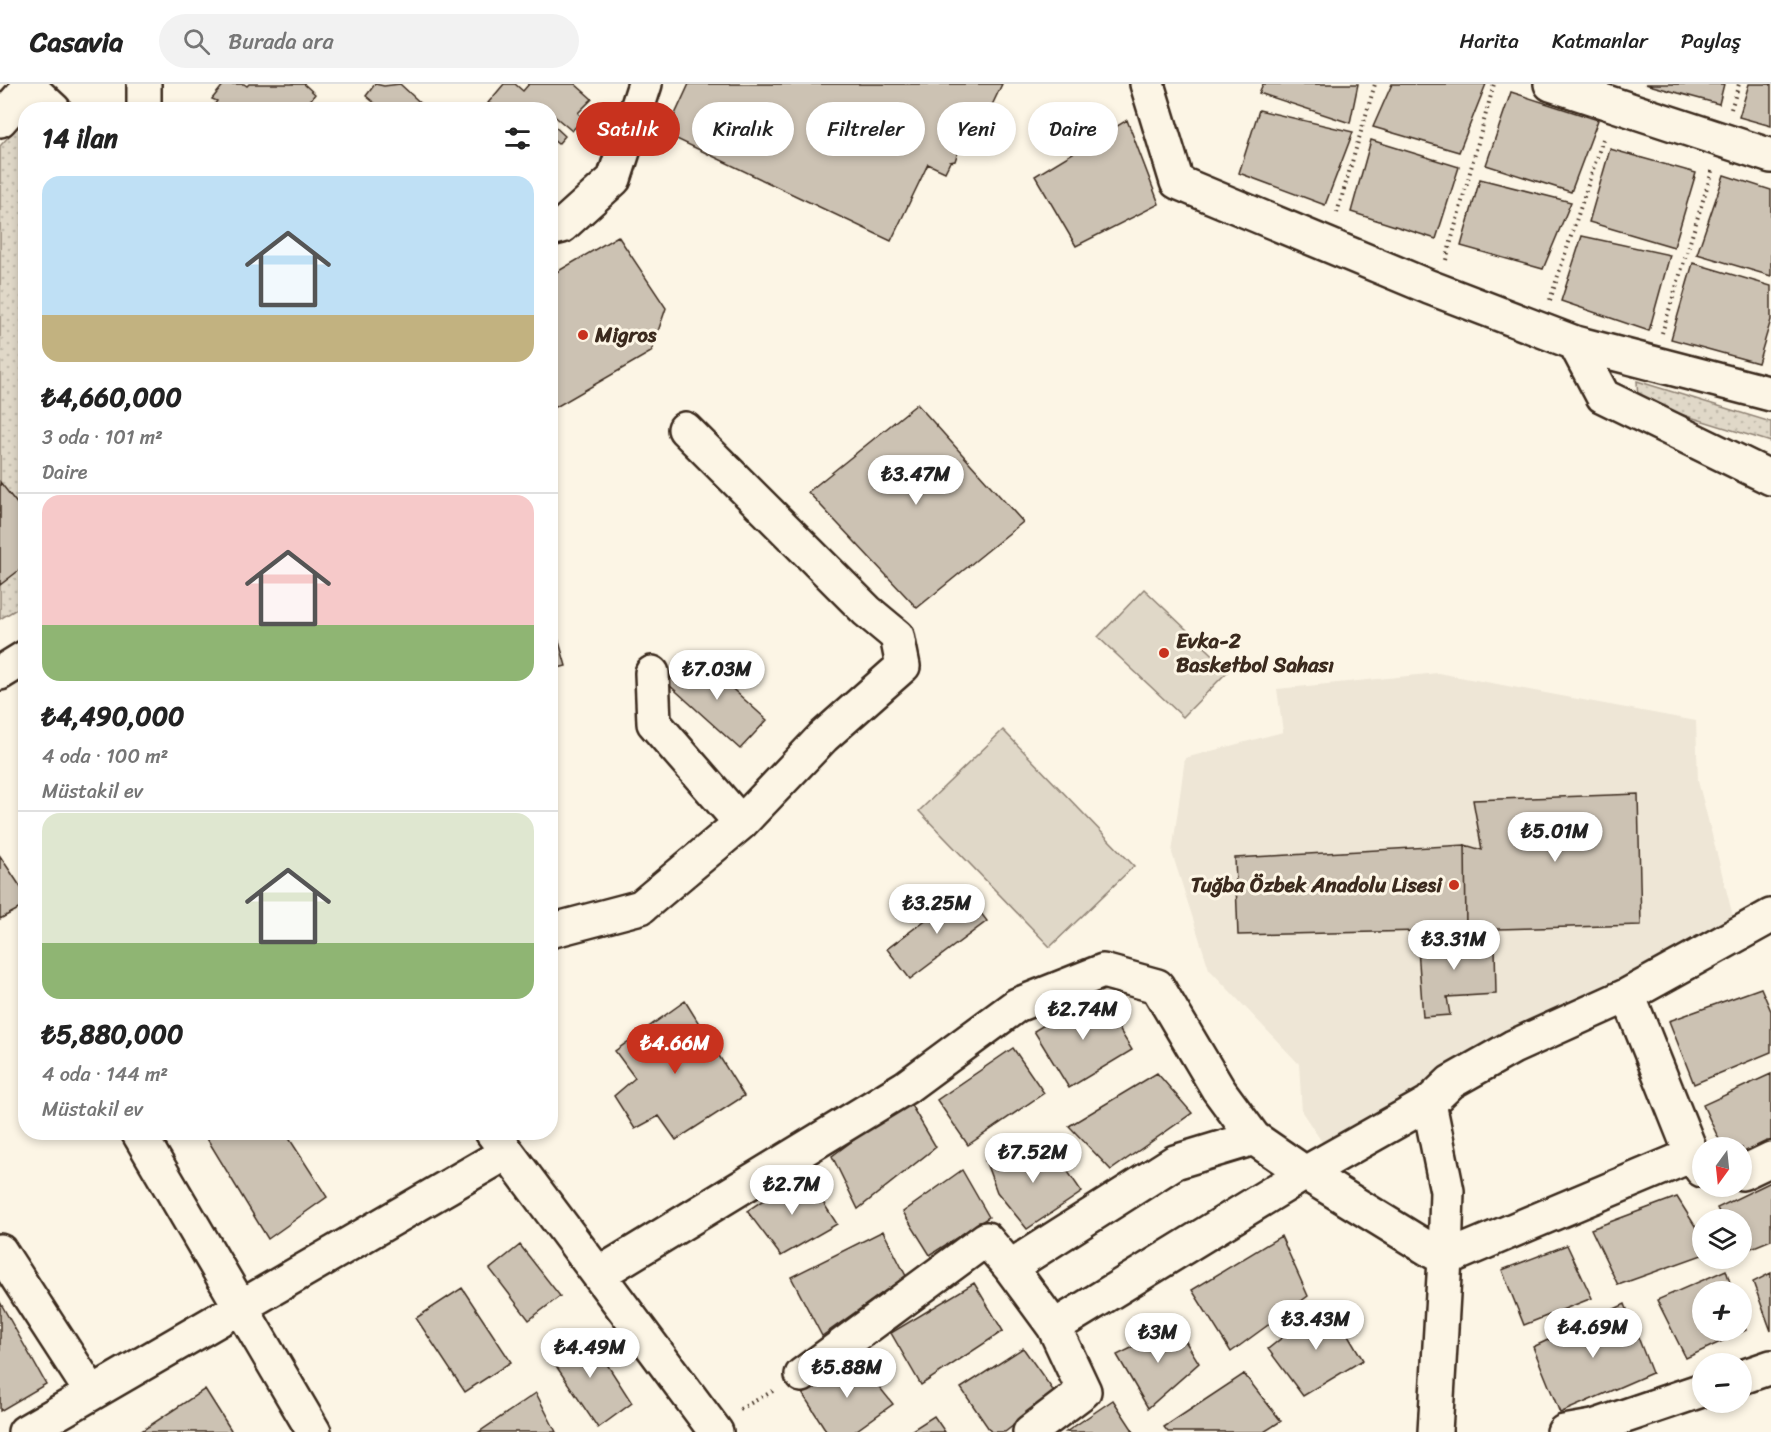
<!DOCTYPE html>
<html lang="tr">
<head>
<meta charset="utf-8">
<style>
  :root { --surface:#fff; --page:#f2f2f2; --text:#222; --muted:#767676; --line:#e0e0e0; --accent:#c8321e }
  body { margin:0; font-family:Sriracha,sans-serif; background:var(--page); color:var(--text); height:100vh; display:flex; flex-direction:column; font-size:22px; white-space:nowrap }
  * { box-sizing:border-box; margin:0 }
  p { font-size:20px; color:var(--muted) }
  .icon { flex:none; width:33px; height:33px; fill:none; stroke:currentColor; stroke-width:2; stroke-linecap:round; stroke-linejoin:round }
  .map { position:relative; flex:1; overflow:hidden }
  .details { position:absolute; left:18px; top:18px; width:540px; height:1038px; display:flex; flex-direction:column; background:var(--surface); border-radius:24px; box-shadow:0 3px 9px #0003 }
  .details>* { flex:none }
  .guide { position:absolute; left:576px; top:18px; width:570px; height:54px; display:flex; gap:12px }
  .needle { width:39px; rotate:195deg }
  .fabs { position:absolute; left:1692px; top:1053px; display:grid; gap:12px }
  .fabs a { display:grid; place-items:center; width:60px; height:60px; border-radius:50%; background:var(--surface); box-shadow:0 3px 9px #0003; font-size:30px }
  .price { position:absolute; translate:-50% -51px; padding:0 14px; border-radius:21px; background:#fff; color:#222; font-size:20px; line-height:39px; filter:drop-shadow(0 2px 3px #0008) }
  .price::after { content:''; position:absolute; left:50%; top:36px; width:18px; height:14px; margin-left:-9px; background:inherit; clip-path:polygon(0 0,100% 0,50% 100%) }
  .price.active { background:var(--accent); color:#fff }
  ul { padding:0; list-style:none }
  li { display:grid; align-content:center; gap:12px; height:318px; padding:0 24px }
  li+li { border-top:2px solid var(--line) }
  li span { display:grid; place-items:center; height:186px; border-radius:18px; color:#555 }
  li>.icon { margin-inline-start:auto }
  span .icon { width:108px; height:108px; fill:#fffc; stroke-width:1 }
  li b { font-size:26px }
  h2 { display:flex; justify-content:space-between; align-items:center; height:72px; padding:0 24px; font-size:26px }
  .chip { padding:0 21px; border-radius:27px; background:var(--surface); box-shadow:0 3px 9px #0003; font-size:21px; line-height:54px }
  .chip.active { background:var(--accent); color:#fff }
  header { display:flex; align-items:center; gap:36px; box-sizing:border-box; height:84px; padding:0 30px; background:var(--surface); border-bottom:2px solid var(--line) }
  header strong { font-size:28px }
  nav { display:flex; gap:33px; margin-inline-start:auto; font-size:21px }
  .search { width:420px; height:54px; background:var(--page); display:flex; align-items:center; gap:15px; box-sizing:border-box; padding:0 21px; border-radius:33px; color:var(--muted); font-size:22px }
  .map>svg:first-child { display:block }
  .built { fill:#eee6d6 }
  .grass { fill:url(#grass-dots); stroke:#8e8173; stroke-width:1.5 }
  .garden { fill:#e0d8c8; stroke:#8e8173; stroke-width:1.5 }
  .building { fill:#ccc2b3; stroke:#3b2a1e; stroke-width:1.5 }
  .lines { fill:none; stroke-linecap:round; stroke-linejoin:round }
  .minor-casing { stroke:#3b2a1e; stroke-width:38 }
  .major-casing { stroke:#3b2a1e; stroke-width:38 }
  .path { stroke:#3b2a1e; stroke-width:4; stroke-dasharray:1.5 4.5; stroke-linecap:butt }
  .minor { stroke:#fcf5e5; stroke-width:33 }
  .major { stroke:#fcf5e5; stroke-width:33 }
  .poi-dot { fill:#c8321e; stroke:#fcf5e5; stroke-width:2 }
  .labels { text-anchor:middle; stroke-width:6; stroke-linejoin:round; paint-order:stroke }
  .poi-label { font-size:21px; font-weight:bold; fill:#3b2a1e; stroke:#fcf5e5; text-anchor:start }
</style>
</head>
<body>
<header>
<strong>Casavia</strong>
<div class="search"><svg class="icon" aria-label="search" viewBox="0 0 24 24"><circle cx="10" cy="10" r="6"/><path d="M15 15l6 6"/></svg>Burada ara</div>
<nav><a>Harita</a><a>Katmanlar</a><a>Paylaş</a></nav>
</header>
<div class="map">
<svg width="1771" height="1348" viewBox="0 0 1771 1348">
  <defs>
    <pattern id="grass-dots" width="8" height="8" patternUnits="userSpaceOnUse" patternTransform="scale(1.5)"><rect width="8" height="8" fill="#e0d8c8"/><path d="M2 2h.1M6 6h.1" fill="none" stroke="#c1baab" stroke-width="1.8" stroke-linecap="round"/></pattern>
  </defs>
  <rect width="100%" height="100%" fill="#fcf5e5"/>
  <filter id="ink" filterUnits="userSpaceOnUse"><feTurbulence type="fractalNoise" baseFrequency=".0167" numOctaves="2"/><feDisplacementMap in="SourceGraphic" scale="12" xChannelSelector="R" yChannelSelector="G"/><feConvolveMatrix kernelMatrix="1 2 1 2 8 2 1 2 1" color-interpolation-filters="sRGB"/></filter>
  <g filter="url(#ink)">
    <!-- built -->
    <path class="built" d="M1438,589L1696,637L1698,697L1733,832L1322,1058L1302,1028L1299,980L1209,885L1172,769L1185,674L1283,648L1277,605Z"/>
    <!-- grass -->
    <path class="grass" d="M25,35V520L0,535V62Z
      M1637,297L1771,338V358L1638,317Z"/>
    <!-- garden -->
    <path class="garden" d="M1144,505L1229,586L1183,633L1098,553Z
      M1003,646L1134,782L1050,863L919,727Z"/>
    <!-- building -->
    <path class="building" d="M224,0H244L247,2L249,0H304L315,10L303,26H210L217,17L212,15Z
      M375,0L384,2L400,0L428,26H383L366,12Z
      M504,0H515L523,7L529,0H575L592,15L578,29L583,34L572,47L552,30L550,32V26H489L493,21L488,19Z
      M689,0H1002L985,36L969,35L955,77L950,78L945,88L928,80L891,157L666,50Z
      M1263,0H1358L1350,39L1259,9Z
      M1392,0H1486L1459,68L1373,43Z
      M1645,0H1724L1719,20Z
      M1749,0H1771V42L1739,33Z
      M1511,8L1598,36L1571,108L1486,81Z
      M1259,26L1353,48L1325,121L1239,89Z
      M1127,36L1159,120L1076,162L1035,92Z
      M550,38L565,52L558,60L553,56L550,58Z
      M1371,56L1459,83L1436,155L1351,128Z
      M1610,65L1696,89L1674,163L1589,138Z
      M1724,91L1771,106V192L1697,170Z
      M1480,95L1571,118L1543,185L1461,162Z
      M618,152L666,224L651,268L556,323L550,314V192Z
      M1582,152L1670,171L1649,247L1561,217Z
      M1693,179L1771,202V236L1758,279L1671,255Z
      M917,320L1023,438L917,524L808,408Z
      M0,398L26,431V481L0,501Z
      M550,526L566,582L550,586Z
      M694,570L767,636L740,665L667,599Z
      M1638,710L1641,841L1466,846L1465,761L1482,766L1473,716Z
      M1465,761L1466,846L1238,851L1235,774Z
      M0,772L26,811V821L0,835Z
      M964,807L987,837L910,895L887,865Z
      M1466,846V863L1495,864L1496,910L1447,913L1450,931L1423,933L1418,865H1430L1429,847Z
      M1761,904L1771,927V968L1694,1000L1669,937Z
      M1097,909L1132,966L1069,1004L1034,947Z
      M685,917L744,1012L676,1056L659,1032L635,1045L614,1012L635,994L615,967Z
      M1013,964L1044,1009L968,1061L937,1016Z
      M1157,989L1192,1029L1111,1086L1069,1042Z
      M1771,990V1057L1742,1069V1064H1723L1703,1021Z
      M908,1016L936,1063L858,1125L832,1072Z
      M203,1048H285L327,1113L268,1155Z
      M1053,1066L1082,1108L1027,1145L997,1108L985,1076Z
      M962,1086L989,1133L930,1171L903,1128Z
      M804,1089L837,1140L781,1172L747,1127Z
      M1771,1098V1156L1742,1168V1136H1723L1717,1124Z
      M1677,1113L1702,1153V1171L1618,1201L1591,1145Z
      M883,1147L906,1192L822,1252L791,1193Z
      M1281,1152L1308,1212L1231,1268L1192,1206Z
      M520,1161L560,1212L529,1236L490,1185Z
      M1567,1161L1592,1214L1524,1241L1502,1186Z
      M1726,1186L1733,1208H1702V1246H1742V1233L1746,1246L1686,1274L1657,1216Z
      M1771,1189V1247L1753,1198Z
      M974,1199L1003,1247L921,1301L891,1249Z
      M462,1204L511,1278L465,1308L416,1234Z
      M1328,1217L1363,1276L1303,1312L1268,1265Z
      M0,1218L46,1300L0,1327Z
      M1625,1220L1652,1289L1560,1329L1533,1263Z
      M1176,1242L1199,1279L1148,1324L1117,1271Z
      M585,1246L632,1319L598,1344L548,1270Z
      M1023,1264L1055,1309L1005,1348H991L961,1304Z
      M856,1274L893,1320L854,1348H827L802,1309Z
      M1244,1290L1281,1337L1264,1348H1168L1164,1343Z
      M205,1305L231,1346L229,1348H140Z
      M536,1309L556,1348H479Z
      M1113,1316L1134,1348H1066Z
      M934,1332L945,1348H909Z"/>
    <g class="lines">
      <!-- minor casing -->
      <g class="minor-casing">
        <path id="minor" d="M26,0L54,26
          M1147,0L1177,98L1429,203L1575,259L1771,310
          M1551,0L1771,72
          M0,36L29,3
          M550,145L562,142L614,95L645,0
          M1575,259L1603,312L1771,394
          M0,589L26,573
          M652,589L654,639L741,739
          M550,847L641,823L741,739L823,653L903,582L897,552L867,527L685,345
          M1628,911L1692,1071L1702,1086
          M1429,1019L1447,1107L1445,1175L1692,1071
          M138,1048L314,1348
          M492,1048L716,1348
          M1742,1089L1771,1075
          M0,1167L92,1309
          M1010,1183L1054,1243
          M599,1190L906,1003L1017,921L1103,887L1157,902L1218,1005L1254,1054L1305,1089L1445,1175L1435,1348
          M802,1291L986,1155L1010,1183L1175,1078L1254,1054
          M1742,1293L1771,1283
          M25,1348L506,1069
          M1030,1348L1084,1307L1054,1243L1305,1089L1429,1019L1451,998L1513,963L1628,911L1771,832
          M1564,1348L1593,1343L1702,1306"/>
      </g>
      <!-- major casing -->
      <g class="major-casing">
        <path id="major" d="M144,0V26"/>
      </g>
      <!-- path -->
      <path class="path" d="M1731,25L1739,0
        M1337,129L1375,0
        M1446,176L1494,0
        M1550,216L1604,52
        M1662,249L1712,87
        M740,1325L775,1306"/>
      <!-- minor -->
      <use href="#minor" class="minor"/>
      <!-- major -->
      <use href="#major" class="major"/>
    </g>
  </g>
  <!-- markers -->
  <g class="poi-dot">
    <circle cx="583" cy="251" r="6"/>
    <circle cx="1164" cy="569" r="6"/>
    <circle cx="1454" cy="801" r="6"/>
  </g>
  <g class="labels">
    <!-- poi labels -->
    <g class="poi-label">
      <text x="595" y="258">Migros</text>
      <text x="1176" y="564">Evka-2<tspan x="1176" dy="24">Basketbol Sahası</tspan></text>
      <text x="1442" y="808" text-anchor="end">Tuğba Özbek Anadolu Lisesi</text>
    </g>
  </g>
</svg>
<div class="fabs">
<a><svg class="needle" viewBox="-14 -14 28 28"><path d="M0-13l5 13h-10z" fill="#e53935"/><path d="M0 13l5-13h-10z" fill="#767676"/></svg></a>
<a><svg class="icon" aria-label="layers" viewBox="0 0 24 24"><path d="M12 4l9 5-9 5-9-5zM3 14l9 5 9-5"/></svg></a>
<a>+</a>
<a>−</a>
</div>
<b class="price" style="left:916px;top:422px">₺3.47M</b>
<b class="price" style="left:717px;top:617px">₺7.03M</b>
<b class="price" style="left:1555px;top:779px">₺5.01M</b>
<b class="price" style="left:937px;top:851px">₺3.25M</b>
<b class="price" style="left:1454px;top:887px">₺3.31M</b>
<b class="price" style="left:1083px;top:957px">₺2.74M</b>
<b class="price active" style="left:675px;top:991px">₺4.66M</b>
<b class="price" style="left:1033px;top:1100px">₺7.52M</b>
<b class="price" style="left:792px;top:1132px">₺2.7M</b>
<b class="price" style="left:1316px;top:1267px">₺3.43M</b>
<b class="price" style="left:1593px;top:1275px">₺4.69M</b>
<b class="price" style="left:1158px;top:1280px">₺3M</b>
<b class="price" style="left:590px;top:1295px">₺4.49M</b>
<b class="price" style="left:847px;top:1315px">₺5.88M</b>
<div class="guide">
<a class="chip active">Satılık</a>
<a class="chip">Kiralık</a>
<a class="chip">Filtreler</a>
<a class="chip">Yeni</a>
<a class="chip">Daire</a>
</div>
<section class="details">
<h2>14 ilan<svg class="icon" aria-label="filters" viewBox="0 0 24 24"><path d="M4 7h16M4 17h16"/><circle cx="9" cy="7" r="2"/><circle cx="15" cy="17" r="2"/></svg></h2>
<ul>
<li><span style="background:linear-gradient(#bfe0f5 75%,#c2b280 0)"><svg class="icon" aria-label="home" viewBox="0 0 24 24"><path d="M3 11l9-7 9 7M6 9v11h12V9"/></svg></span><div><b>₺4,660,000</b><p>3 oda · 101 m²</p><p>Daire</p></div></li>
<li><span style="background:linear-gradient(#f6c9c9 70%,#8fb573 0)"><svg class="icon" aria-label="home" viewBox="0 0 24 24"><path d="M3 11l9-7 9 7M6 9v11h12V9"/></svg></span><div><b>₺4,490,000</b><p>4 oda · 100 m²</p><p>Müstakil ev</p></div></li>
<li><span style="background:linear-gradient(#dfe7d0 70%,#8fb573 0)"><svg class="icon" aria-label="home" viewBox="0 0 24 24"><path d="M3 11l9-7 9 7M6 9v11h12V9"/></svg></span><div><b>₺5,880,000</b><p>4 oda · 144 m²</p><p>Müstakil ev</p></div></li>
</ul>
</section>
</div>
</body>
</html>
